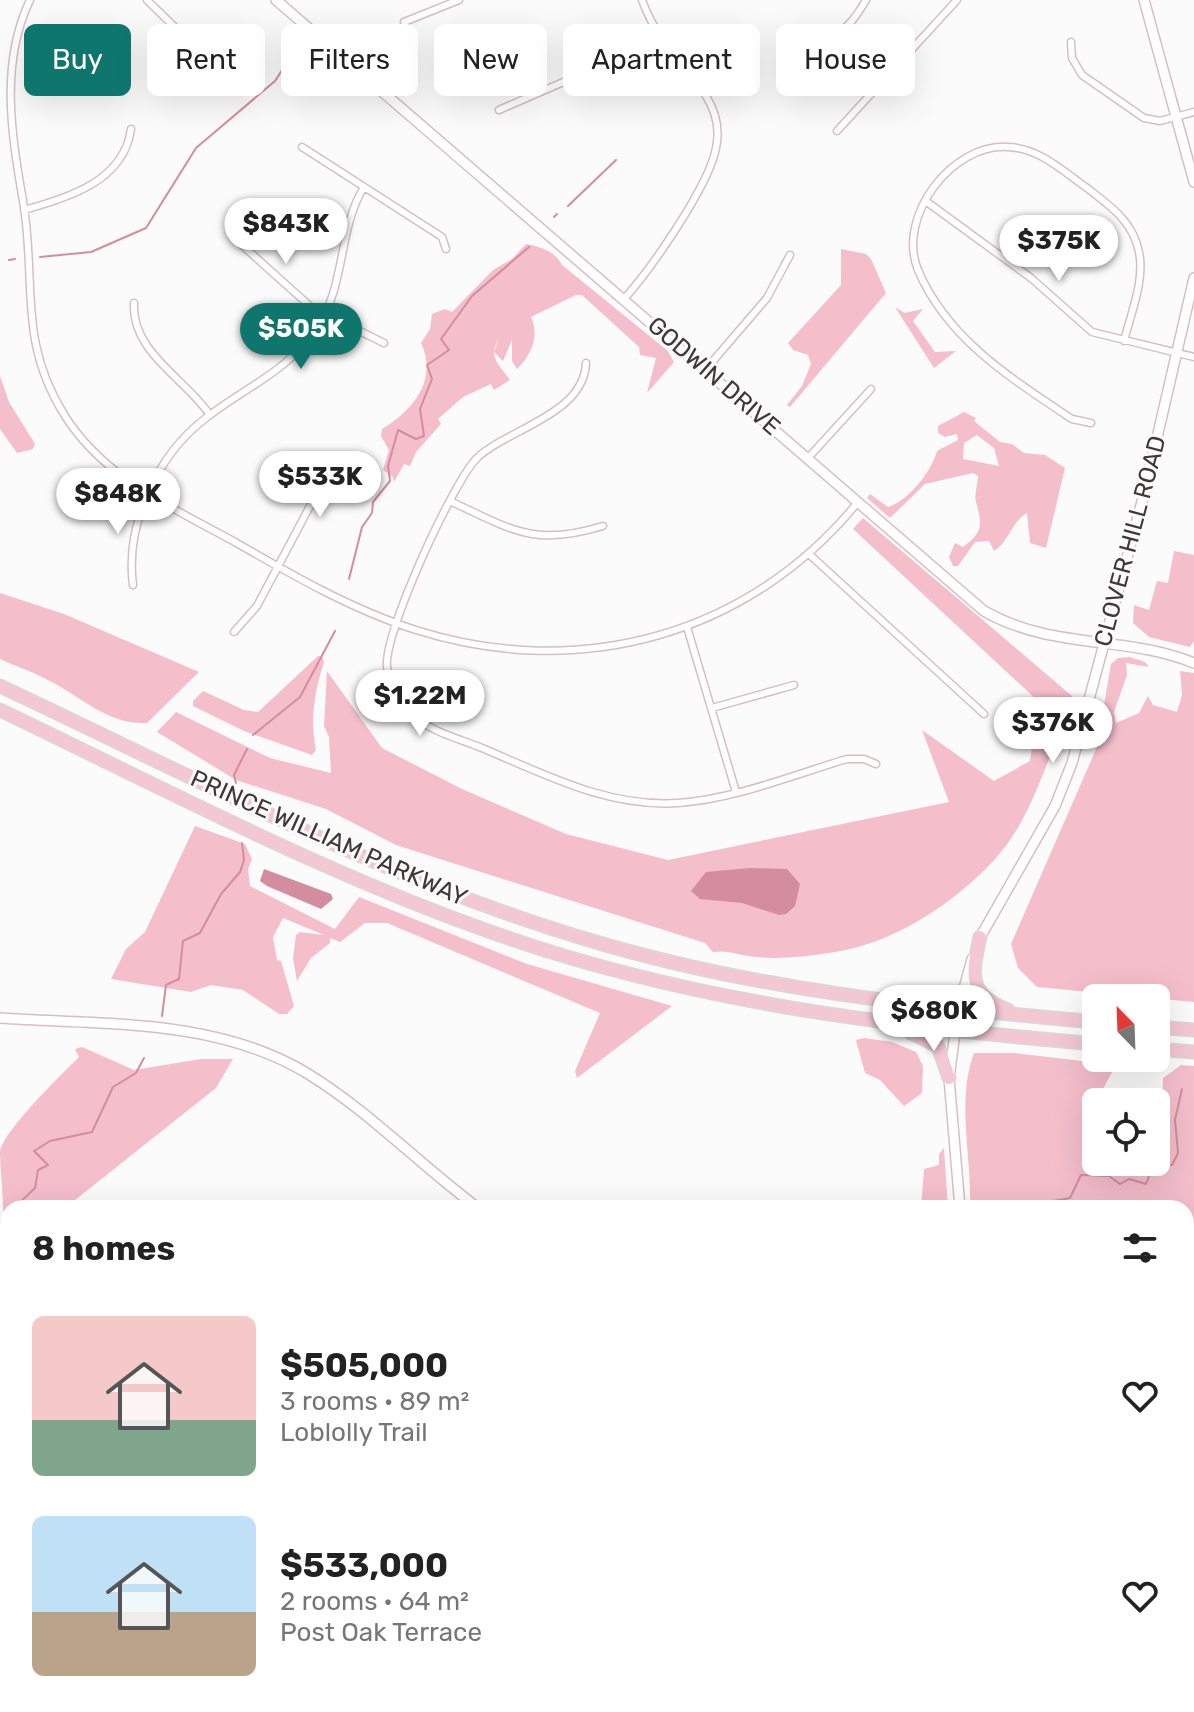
<!DOCTYPE html>
<html lang="en">
<head>
<meta charset="utf-8">
<style>
  :root { --surface:#fff; --page:#f2f2f2; --text:#222; --muted:#767676; --accent:#0f766e }
  body { margin:0; font-family:Rubik,sans-serif; background:var(--page); color:var(--text); height:100vh; display:flex; flex-direction:column; font-size:30px; white-space:nowrap }
  * { box-sizing:border-box; margin:0 }
  p { font-size:26px; color:var(--muted) }
  .icon { flex:none; width:44px; height:44px; fill:none; stroke:currentColor; stroke-width:2; stroke-linecap:round; stroke-linejoin:round }
  .map { position:relative; flex:1; overflow:hidden }
  .panel { position:absolute; left:0px; top:1200px; width:1194px; height:512px; display:flex; flex-direction:column; background:var(--surface); border-radius:24px 24px 0 0; box-shadow:0 8px 32px #0002 }
  .panel>* { flex:none }
  .top-card { position:absolute; left:24px; top:24px; width:1146px; height:72px; display:flex; gap:16px }
  .needle { width:52px; rotate:337deg }
  .buttons { position:absolute; left:1082px; top:984px; display:grid; gap:16px }
  .buttons a { display:grid; place-items:center; width:88px; height:88px; border-radius:12px; background:var(--surface); box-shadow:0 8px 32px #0002; font-size:40px }
  .price { position:absolute; translate:-50% -68px; padding:0 18px; border-radius:28px; background:#fff; color:#222; font-size:26px; line-height:52px; filter:drop-shadow(0 2px 4px #0008) }
  .price::after { content:''; position:absolute; left:50%; top:48px; width:24px; height:18px; margin-left:-12px; background:inherit; clip-path:polygon(0 0,100% 0,50% 100%) }
  .price.on { background:var(--accent); color:#fff }
  ul { padding:0; list-style:none }
  li { display:flex; align-items:center; gap:24px; height:200px; padding:0 32px }
  li span { display:grid; place-items:center; flex:none; width:224px; height:160px; border-radius:12px; color:#555 }
  li>.icon { margin-inline-start:auto }
  span .icon { width:96px; height:96px; fill:#fffc; stroke-width:1 }
  li b { font-size:34px }
  h2 { display:flex; justify-content:space-between; align-items:center; height:96px; padding:0 32px; font-size:34px }
  .tag { padding:0 28px; border-radius:12px; background:var(--surface); box-shadow:0 8px 32px #0002; font-size:28px; line-height:72px }
  .tag.on { background:var(--accent); color:#fff }
  .map>svg:first-child { display:block }
  .green { fill:#f4becb; fill-rule:evenodd }
  .water { fill:#d48c9f }
  .lines { fill:none; stroke-linecap:round; stroke-linejoin:round }
  .stream { stroke:#d48c9f; stroke-width:2 }
  .street-casing { stroke:#d7bec3; stroke-width:9 }
  .secondary-casing { stroke:#d7bec3; stroke-width:12 }
  .highway-casing { stroke:#d9d7d7; stroke-width:15 }
  .street { stroke:#fff; stroke-width:6 }
  .secondary { stroke:#fff; stroke-width:9 }
  .highway { stroke:#f4c8d2; stroke-width:12 }
  .labels { text-anchor:middle; stroke-width:6; stroke-linejoin:round; paint-order:stroke }
  .street-label { font-size:24px; fill:#413739; stroke:#fbfbfb }
</style>
</head>
<body>
<div class="map">
<svg width="1194" height="1712" viewBox="0 0 1194 1712">
  <rect width="100%" height="100%" fill="#fbfbfb"/>
  <!-- green -->
  <path class="green" d="M526,244C541,247 555,251 562,265L668,351L674,362L647,393L656,358L640,355L639,347L582,295H576L531,317C540,336 531,355 517,369L512,361V340L503,361L494,352L498,340C488,357 499,365 510,380L494,390L491,384L463,397L438,419L441,424L416,452L410,466L404,464L394,482L393,477L383,470L389,450L381,436L382,429C414,410 438,379 421,343L430,329L432,314L445,309L452,312L493,270L512,259Z
    M841,249L866,254L871,259L886,293L790,407L787,405L802,386L811,364L808,355L793,350L788,343L841,285Z
    M895,307L905,313L923,309L913,321L935,352L956,351L934,368Z
    M0,376L9,402L35,444L33,449L17,453L0,429Z
    M964,412L976,418L974,421L1000,442L1012,444L1024,453L1045,455L1065,468L1046,548L1030,543L1027,513C1011,522 1009,542 994,551L989,541L975,542L958,566H953L949,557L955,543L963,547C984,532 982,524 976,502C974,495 978,483 978,476L973,473L925,484L890,518L867,498L870,494L888,507C908,501 932,471 937,451L958,440L957,434L945,437L938,433V426ZM977,435L994,448L999,466L963,459L964,443Z
    M863,518L1072,696L1059,747L1054,746C1039,784 1024,828 995,859C954,904 890,946 828,953C803,957 774,960 749,956C735,954 728,950 713,952L705,943L396,845L326,809L236,780L157,732L176,712L270,758L331,773L329,737L324,726L327,671L382,748L462,789L566,834L668,860L949,802L922,730L994,781L1030,761L1039,702L853,529Z
    M1174,551L1194,555V641L1190,647L1149,637L1133,623L1134,605L1149,610L1157,581L1168,583Z
    M0,593L64,614L199,672L147,723C107,725 81,696 46,679C31,671 15,666 0,659Z
    M318,656H322L324,662C314,693 310,719 316,750L312,755L244,731L193,706V701L203,691L244,710L258,712Z
    M1130,657L1145,662L1149,667L1126,663L1127,675L1114,712L1116,723L1139,713L1148,696L1153,705L1177,712L1182,695L1180,671L1194,673V1002L1037,987L1018,968L1011,944L1097,747L1111,664L1118,658Z
    M195,826L245,844L252,859L248,869L250,886L335,929L359,897L527,964L672,1006L577,1078L575,1071L600,1013L387,923H365L340,942L330,938V943L311,958L297,981L293,958L296,935L300,932L324,935L283,918L273,937L277,960L281,961L294,1006L287,1014H279L243,990L211,985L191,992L111,979L126,949L145,932Z
    M864,1038L892,1042L916,1052L923,1066L922,1093L904,1106L880,1080L865,1073L856,1040Z
    M82,1047L134,1070L201,1059H233L216,1088L65,1208H8V1235L0,1237C7,1219 0,1175 0,1152C3,1131 62,1074 79,1057L75,1049Z
    M974,1053H1014L1116,1065L1090,1113L1088,1143L1096,1162H1110L1113,1171L1132,1162H1156V1113L1162,1107L1163,1078L1181,1065L1194,1066V1303L1186,1306V1208H970C972,1158 956,1101 974,1053Z
    M944,1148L948,1208H921L924,1169L939,1165V1154Z
    M0,1256H8V1549L0,1542Z
    M354,1704H620L613,1712H362Z"/>
  <!-- water -->
  <path class="water" d="M750,868L787,869L800,884L795,906L786,914L779,915L742,903L700,899L691,891L706,872Z
    M264,869L331,894L333,899L321,909L267,886L260,881Z"/>
  <g class="lines">
    <!-- stream -->
    <path class="stream" d="M568,206L616,160
      M554,217L557,214
      M40,257L91,252L146,228L196,148L275,81L284,67L285,49
      M9,260L15,259
      M349,579L362,527L372,513L373,502L390,481L388,466L398,430L416,439L424,436L420,409L432,379L427,365L449,350L441,339L472,296L529,247
      M253,735L300,697L335,631
      M236,783L234,775L247,749
      M162,1016L166,985L179,979L183,941L200,933L221,894L240,872L244,860L242,843
      M14,1208L35,1188L38,1170L48,1165L34,1151L50,1141L92,1132L113,1087L136,1073L144,1058
      M1042,1208L1053,1201L1070,1198L1081,1175L1109,1176L1120,1184L1129,1179L1146,1184L1153,1166L1172,1165L1178,1153L1175,1120L1182,1089
      M0,1224L8,1214
      M0,1527L8,1532
      M195,1704L196,1712
      M623,1712L632,1704
      M669,1712L679,1704"/>
    <!-- street casing -->
    <g class="street-casing">
      <path id="street" d="M30,0C0,63 11,132 23,201C37,282 17,340 65,416C104,478 173,508 235,542C292,575 353,610 416,630C580,682 750,635 858,502
        M147,0L192,44L219,56
        M404,22L459,0
        M821,33C843,39 856,17 866,0
        M1071,42L1072,58L1082,75L1144,118L1160,121L1194,112
        M499,110L660,40
        M837,131L957,0
        M302,147L442,237L446,249
        M927,202L1031,278L1092,332L1194,357
        M24,210C68,198 124,181 131,129
        M233,237L311,307L384,343
        M624,299C651,269 709,186 716,148C720,130 716,112 706,96C684,58 659,47 642,0
        M134,303C131,352 186,379 210,415
        M586,363C584,415 507,429 477,458C453,482 383,634 387,667C390,687 401,705 416,718C435,733 460,739 482,748C544,774 608,808 678,803C735,799 793,775 847,759H864L876,764
        M706,369L767,298L790,255
        M1091,423L1072,419C1012,379 947,339 918,270C896,217 952,143 1008,147C1039,148 1063,171 1087,188C1110,206 1133,221 1139,252C1145,280 1131,313 1124,341
        M809,457L871,389
        M450,501C512,530 534,547 603,526
        M810,555L984,714
        M133,585C125,525 157,455 206,418C248,385 287,373 318,326C346,284 338,229 364,187
        M687,627L736,792
        M234,632L257,606L336,457
        M712,708L794,685
        M1186,1325L1194,1321
        M1104,1704L1106,1712"/>
    </g>
    <!-- secondary casing -->
    <g class="secondary-casing">
      <path id="secondary" d="M276,0L984,611C1052,650 1125,635 1194,663
        M1144,0L1194,182
        M978,941L1055,806L1072,763L1143,498L1194,278
        M0,1018C102,1025 214,1018 305,1072C368,1110 419,1164 478,1208
        M960,1208L949,1078L958,1010L972,959"/>
    </g>
    <!-- highway casing -->
    <g class="highway-casing">
      <path id="highway" d="M0,686C194,777 383,879 589,940C755,990 924,1007 1096,1022
        M0,710C169,791 336,880 514,940C703,1004 897,1027 1096,1044
        M980,937C972,974 967,995 1008,1010
        M1156,1027L1194,1030
        M911,1033L938,1046L949,1078
        M1156,1049L1194,1052"/>
    </g>
    <!-- street -->
    <use href="#street" class="street"/>
    <!-- secondary -->
    <use href="#secondary" class="secondary"/>
    <!-- highway -->
    <use href="#highway" class="highway"/>
  </g>
  <g class="labels">
    <!-- street labels -->
    <g class="street-label">
      <text transform="translate(714 376) rotate(41)" y="8">GODWIN DRIVE</text>
      <text transform="translate(1130 541) rotate(-75)" y="8">CLOVER HILL ROAD</text>
      <text transform="translate(329 838) rotate(24)" y="8">PRINCE WILLIAM PARKWAY</text>
    </g>
  </g>
</svg>
<div class="buttons">
<a><svg class="needle" viewBox="-14 -14 28 28"><path d="M0-13l5 13h-10z" fill="#e53935"/><path d="M0 13l5-13h-10z" fill="#767676"/></svg></a>
<a><svg class="icon" aria-label="locate" viewBox="0 0 24 24"><circle cx="12" cy="12" r="6"/><path d="M12 2v4M12 18v4M2 12h4M18 12h4"/></svg></a>
</div>
<b class="price" style="left:286px;top:266px">$843K</b>
<b class="price" style="left:1059px;top:283px">$375K</b>
<b class="price on" style="left:301px;top:371px">$505K</b>
<b class="price" style="left:320px;top:519px">$533K</b>
<b class="price" style="left:118px;top:536px">$848K</b>
<b class="price" style="left:420px;top:738px">$1.22M</b>
<b class="price" style="left:1053px;top:765px">$376K</b>
<b class="price" style="left:934px;top:1053px">$680K</b>
<div class="top-card">
<a class="tag on">Buy</a>
<a class="tag">Rent</a>
<a class="tag">Filters</a>
<a class="tag">New</a>
<a class="tag">Apartment</a>
<a class="tag">House</a>
</div>
<section class="panel">
<h2>8 homes<svg class="icon" aria-label="filters" viewBox="0 0 24 24"><path d="M4 7h16M4 17h16"/><circle cx="9" cy="7" r="2"/><circle cx="15" cy="17" r="2"/></svg></h2>
<ul>
<li><span style="background:linear-gradient(#f6c9c9 65%,#7fa58c 0)"><svg class="icon" aria-label="home" viewBox="0 0 24 24"><path d="M3 11l9-7 9 7M6 9v11h12V9"/></svg></span><div><b>$505,000</b><p>3 rooms · 89 m²</p><p>Loblolly Trail</p></div><svg class="icon" aria-label="heart" viewBox="0 0 24 24"><path d="M12 20l-8-8c-3-5 5-10 8-4 3-6 11-1 8 4z"/></svg></li>
<li><span style="background:linear-gradient(#bfe0f5 60%,#b9a48a 0)"><svg class="icon" aria-label="home" viewBox="0 0 24 24"><path d="M3 11l9-7 9 7M6 9v11h12V9"/></svg></span><div><b>$533,000</b><p>2 rooms · 64 m²</p><p>Post Oak Terrace</p></div><svg class="icon" aria-label="heart" viewBox="0 0 24 24"><path d="M12 20l-8-8c-3-5 5-10 8-4 3-6 11-1 8 4z"/></svg></li>
</ul>
</section>
</div>
</body>
</html>
